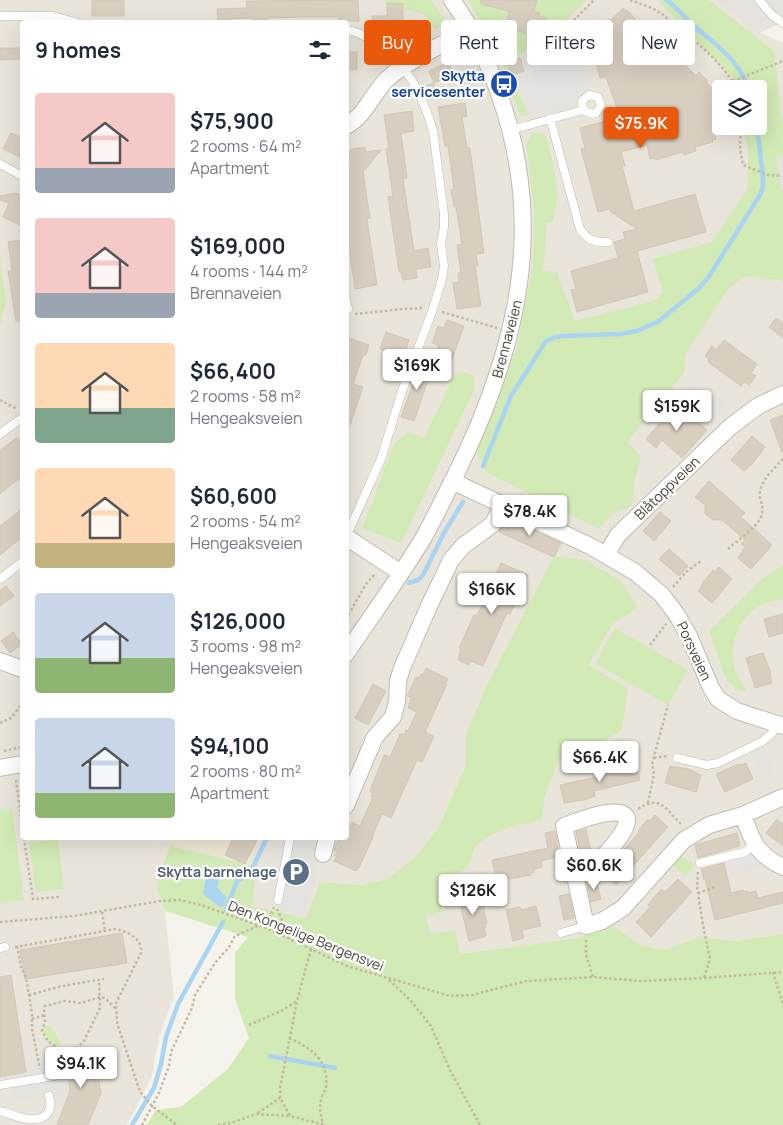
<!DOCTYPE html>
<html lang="en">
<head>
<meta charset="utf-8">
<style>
  :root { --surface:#fff; --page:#f6f6f7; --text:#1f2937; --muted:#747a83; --accent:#ea580c }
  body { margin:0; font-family:Manrope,sans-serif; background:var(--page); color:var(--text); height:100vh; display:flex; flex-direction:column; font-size:19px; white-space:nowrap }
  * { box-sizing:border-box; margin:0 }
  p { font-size:16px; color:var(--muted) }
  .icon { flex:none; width:28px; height:28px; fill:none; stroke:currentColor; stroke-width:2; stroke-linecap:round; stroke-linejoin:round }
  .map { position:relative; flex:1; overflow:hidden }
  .panel { position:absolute; left:20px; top:20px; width:329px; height:820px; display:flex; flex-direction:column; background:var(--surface); border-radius:5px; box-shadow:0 5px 20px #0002 }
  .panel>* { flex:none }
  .banner { position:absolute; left:364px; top:20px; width:344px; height:45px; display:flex; gap:10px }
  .tools { position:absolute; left:712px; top:80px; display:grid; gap:10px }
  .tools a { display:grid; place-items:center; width:55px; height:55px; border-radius:5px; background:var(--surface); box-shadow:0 5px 20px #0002; font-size:25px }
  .price { position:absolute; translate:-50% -42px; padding:0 11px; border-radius:5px; background:#fff; color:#222; font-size:16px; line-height:32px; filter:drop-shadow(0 1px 2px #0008) }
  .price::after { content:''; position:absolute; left:50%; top:30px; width:15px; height:11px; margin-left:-8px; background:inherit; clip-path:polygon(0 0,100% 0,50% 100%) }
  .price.active { background:var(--accent); color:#fff }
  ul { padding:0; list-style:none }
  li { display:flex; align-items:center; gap:15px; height:125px; padding:0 15px }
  li span { display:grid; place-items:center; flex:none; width:140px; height:100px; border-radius:5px; color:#555 }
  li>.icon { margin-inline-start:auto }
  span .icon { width:60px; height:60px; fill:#fffc; stroke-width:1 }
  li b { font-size:21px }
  h2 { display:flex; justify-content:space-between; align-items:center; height:60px; padding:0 15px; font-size:21px }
  .pill { padding:0 18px; border-radius:5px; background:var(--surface); box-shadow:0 5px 20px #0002; font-size:18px; line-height:45px }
  .pill.active { background:var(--accent); color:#fff }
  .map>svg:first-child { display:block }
  .residential { fill:#eae5da; fill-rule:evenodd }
  .industrial { fill:#e6e2dd }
  .education { fill:#efe8d6 }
  .green { fill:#d2eab5 }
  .parking { fill:#e5e3e0 }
  .water { fill:#a9d4f2 }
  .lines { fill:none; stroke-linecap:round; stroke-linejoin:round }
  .stream { stroke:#a9d4f2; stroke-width:4.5 }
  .building { fill:#d8cfc1; stroke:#d3c7b4 }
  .service-casing { stroke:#c2bbae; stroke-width:9 }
  .minor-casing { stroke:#c2bbae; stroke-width:18 }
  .path { stroke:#c4b79f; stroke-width:2.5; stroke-dasharray:2.5 2.5; stroke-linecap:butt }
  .service { stroke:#fff; stroke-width:8 }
  .minor { stroke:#fff; stroke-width:16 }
  .labels { text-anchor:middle; stroke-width:4.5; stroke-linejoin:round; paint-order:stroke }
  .transit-label { font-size:14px; font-weight:bold; fill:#164399; stroke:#fff; text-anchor:end }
  .street-label { font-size:14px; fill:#4b4439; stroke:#fff }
  .service-label { font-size:14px; font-weight:bold; fill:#4e5e75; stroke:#fff; text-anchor:end }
</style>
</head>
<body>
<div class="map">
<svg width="783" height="1125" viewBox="0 0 783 1125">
  <rect width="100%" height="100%" fill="#f6f3ec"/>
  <!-- residential -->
  <path class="residential" d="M0,0H721L761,33L783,43V934L736,941L700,937L663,950L640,945L614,926L577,938L460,954L431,934L426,916L443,911L439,886L468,867L476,845L500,830L542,820L545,796L558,762L591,750L628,688L589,665L612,625L637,607L619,580L585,560L466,735L465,767L438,829L415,857L389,878L361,885L320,882L306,918L156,886L165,911L174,997L159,1037L152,1076L131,1118L126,1125H0ZM22,22H346V838H22ZM721,89H759V126H721Z"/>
  <!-- industrial -->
  <path class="industrial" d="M718,0H783V22L759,33Z"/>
  <!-- education -->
  <path class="education" d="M150,838H262L251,866Z"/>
  <!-- green -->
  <path class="green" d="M384,0H431L448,24L435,29L425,15L386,4Z
    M468,0H587L553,33L508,62L528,115L520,116L499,54Z
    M657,0H709L774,51L783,124V281C772,278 759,279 746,276L728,289L685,355L684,373L627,442L641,456L635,479L632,506L613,513L599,529L486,472L476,452L517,347L533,265L534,211L526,144L533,132L546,135C553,165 563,193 552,223H547L543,271L557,272L575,321L654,301L663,292L653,259L712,242L748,188V150L743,126H759V89H735L732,76Z
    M0,258L6,302L0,327Z
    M465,372L474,376L475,388L401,543L362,528L394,444L408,432L424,438L455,374Z
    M554,556L585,560L620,580L638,607L612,625L589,665L628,688L622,730L591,750L558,762L545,796L542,820L500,830L476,845L468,867L439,886L443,912L426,916L431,934L455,930L460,954L577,938L614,926L640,945L663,950L700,937L736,941L783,934V1125H147L156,1110L181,1107L228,1069L249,1038L235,999V953L248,937L165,911L156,886L170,846L257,867L252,906L306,918L320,882L361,885L389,878L415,857L438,829L465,767L466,735L486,687Z
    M783,565V599C776,601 767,601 761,605C742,615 730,640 733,661C734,672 741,682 747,692L740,691L727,681L709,631L761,580Z
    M615,628L688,670L668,705L595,663Z
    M12,808L24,900L0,903V810Z
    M58,839L64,889L36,892L29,843Z
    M680,856L695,865L686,876L672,865Z
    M50,1025L61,1043L57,1046L49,1040L43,1029Z"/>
  <!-- parking -->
  <path class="parking" d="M578,31L589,88L569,107L528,115L512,75L524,71L520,58Z
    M783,157V190H781L776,158Z
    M694,382L705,392L685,415L674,406Z
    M717,396L727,404L706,429L696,421Z
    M763,746L775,772L763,778L751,751Z
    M282,838H313V862L317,881L303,916L283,910L272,903Z
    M757,853L761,864L730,876L728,864Z
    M62,1055L68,1092L14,1100L10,1076L31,1072L29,1061Z"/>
  <!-- water -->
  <path class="water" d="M215,876L219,883L217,887L226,897L224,906L220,907L203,894L206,878Z"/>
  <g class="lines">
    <!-- stream -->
    <path class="stream" d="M666,0C677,7 683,16 692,24C715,44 738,59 749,89
      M483,466L511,396L546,341L555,337L565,336L620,334L637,331L659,321L698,289L708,278L760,195L763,187V177L757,126
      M409,583L418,580L423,575L445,531L463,502
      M226,910L228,903L238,880L247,876L250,873L267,838
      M270,1056L335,1068
      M132,1125L154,1088L161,1064L166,1037L178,1004L223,922"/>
  </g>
  <!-- building -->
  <path class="building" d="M92,0H124V16H92Z
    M358,0L359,21H339V17H302L267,18V21L253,22L252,18L231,19L232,22H218L217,9L247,8L246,1Z
    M481,0H537L534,11L540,13L539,16L547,18L545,29L536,27L534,35L513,30L516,21L507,19L509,11L481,4Z
    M387,3L403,4V32H407V34H411V45H388L385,43V26L372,27V16H387Z
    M623,8L626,11L627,10L640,24L644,20L652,29L651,30L696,76L699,72L708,81L706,82L721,97V125L714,131L716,139L712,140L713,142L695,147L696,151L684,155L683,152L655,160V158L650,159L647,145L621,152L625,166H622L634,211L695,194L706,232L637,251L648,292L577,312L571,290L576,289L571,271L618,258L614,242L625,239L623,232L637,229L611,212L610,209L598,212L581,149L585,148L580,128L620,117L606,77L600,78L597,66H599L590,30L592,29L590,25L612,19Z
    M0,48H22V59L0,60Z
    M346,52H357V70H346Z
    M520,58L524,71L512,75L507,62Z
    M448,62L454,74L434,83L429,71Z
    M433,83L438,93L427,98L423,88Z
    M465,103L467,116L462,117L467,148H470L484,253L476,254L478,266H475L481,306L457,309L453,283L459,282L458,273H461L457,245L462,244L456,207H454L451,190L454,189L448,146H445L438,107Z
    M412,111L414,131L401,133L407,178L403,179L414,251L428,248L431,267L416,269L417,278L403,280L401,272H399L388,197L393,196L386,149H389L384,115Z
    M11,133L22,138V158L3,149Z
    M365,147L366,152L381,150L363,172L370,218L367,219L377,285L355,289L349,248L346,249V195L348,194L346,150Z
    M16,193L22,196V226L3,217L9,203L0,200V196Z
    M22,240V321H16L8,271H12L8,242Z
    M776,318L783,323V338L769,327Z
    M447,320L464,326L452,359L435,353L438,345L432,343L438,326L444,328Z
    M386,332L409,340L403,357L380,349Z
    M346,337L369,345L366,355H363L353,384L363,387L348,431L346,430Z
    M724,340L757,364L751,373L756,376L749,385L744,382L741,386L708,362L709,359L705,356L712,346L716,350Z
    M421,361L433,365L414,421L401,417Z
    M675,406L695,423L697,421L707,430L682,458L662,440L656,448L646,439Z
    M783,415V452H782L770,420Z
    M752,436L765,447L753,463L744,471L731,460Z
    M17,438L22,445V476L0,494V450Z
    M709,481L745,513L741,517L772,545L751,569L738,558L745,547L741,544L745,540L722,520H713L705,514V505L695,497Z
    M22,509V537L0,555V526Z
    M660,512L671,521L654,541L643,531Z
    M507,518L561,543L554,557L499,532Z
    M669,549L688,566L679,576L659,559Z
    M501,563L528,575L510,614L507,613L483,666L471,661L469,665L458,660L461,649L459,648L474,615L477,616Z
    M719,567L732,579L712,603L698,591L702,586L701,585L713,570L715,572Z
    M6,586L14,596L0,606V590Z
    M783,614V633L769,637L764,619Z
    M13,632L22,644L10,653L1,641Z
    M763,653L770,671L772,683L755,688L746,658Z
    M426,668L448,679L445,684H447L425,732L434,736L422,762L417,760L391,818L382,814L372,837H373L359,868L358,867L356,871L334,861L337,856H335L337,852L334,851L336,844L339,838H346V825L350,827L352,822L360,826L373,797H371L373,793L370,791L384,755L390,757L400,734H405L406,730L408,731L417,712L408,708L411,697L407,696L416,677H420L421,674L423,675Z
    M373,684L386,691L368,725L355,718Z
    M636,762L640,780L594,791L595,796L584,800L564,803L560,785L606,775L605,770Z
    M746,763L753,779L725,792L716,774L739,764L740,765Z
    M670,766L688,769L701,775L696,792L665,783Z
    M655,815L668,827L616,885L603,873L634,838L639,832L638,831L648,819L650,821Z
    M777,819L783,824V846L766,833Z
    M586,829L591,853L581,855L576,832Z
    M555,831L560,856L541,861L542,867L534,869V872L531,873V875L508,879V877L504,878V875L496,877L492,860L548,848L545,833Z
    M737,833L740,846L698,858L695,845Z
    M233,838H258L245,864L225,855Z
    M724,863L731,893L743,890L744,892L748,891V893L756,891L758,898L783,892V903L715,920L705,879L704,880L701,869Z
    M678,879L692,892L651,937L636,922L650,907L648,905L654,897L662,889L665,892Z
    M596,880L601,899L591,902L587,883Z
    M475,891L476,899L479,898L480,902L482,901L487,924H485L486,928H484L486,936L469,941L458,895Z
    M569,894L574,918L564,920L559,896Z
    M536,906L541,926L522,930L524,938L513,941L506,910L520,907L521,910Z
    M122,933L127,963L25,979L20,950Z
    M11,975L26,1072L0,1077V977Z
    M94,1051L101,1093L88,1125H57L70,1090L65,1055Z"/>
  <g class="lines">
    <!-- service casing -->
    <g class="service-casing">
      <path id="service" d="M759,0L772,15L783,23
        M0,16H53L75,22
        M346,30C366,32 391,53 403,68C417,85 427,110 433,131L444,214V227L441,244L444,266L442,279L433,309L402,391L381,459L346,537
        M550,118L580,229C587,240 595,243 608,242
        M511,130L583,110L592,114L596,113L601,105L598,97L589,95L582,101L583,110
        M0,164L22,176
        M346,299L348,309
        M0,434L22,418
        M0,579L22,562
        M677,758L707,765L718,763L763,741L773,732L776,724
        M700,863L745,852L754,845
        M278,900L290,838
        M561,933L586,926
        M0,948L5,947
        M0,1085L60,1075
        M0,1111C13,1115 35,1125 46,1115C51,1110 51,1103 49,1096"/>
    </g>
    <!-- minor casing -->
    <g class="minor-casing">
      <path id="minor" d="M346,126C366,115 372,94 387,79C407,61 447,42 471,29
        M452,481L590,546L635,572L662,595L677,615L689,636L711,688L718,699L737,711L783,726
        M346,537L401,573
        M606,555L618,535L730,427L758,406L783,394
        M346,654C372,615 400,577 424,537C436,515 447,492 458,470C518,347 547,224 498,91C487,59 472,28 452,0
        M0,661L22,669
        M0,768L22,764
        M346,805L375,737L393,717L397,702L398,681L402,668L429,606L451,560L463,546L493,524L502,505
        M743,815C752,841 757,855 783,867
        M323,854L327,838
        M575,877C580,875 587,872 592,868C599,861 644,818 620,813C605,810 578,821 564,826L586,926L602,921L623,908L684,840L709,825L743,815L783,797"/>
    </g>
    <!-- path -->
    <path class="path" d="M630,0L652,8L662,14C688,36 721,59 737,89
      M556,38L594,0
      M733,81L783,61
      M741,126L740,149L743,165L769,175L782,176
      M442,312L497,328
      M355,314L403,309L422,308
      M0,400L17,409
      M728,549C736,542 758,526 761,517C764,509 762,505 760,498C758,482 773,470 783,459
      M673,587L686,572L701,561
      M346,619L366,584L375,574
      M650,645L666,624
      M0,723L11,718L22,704
      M4,751L22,747
      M654,758L667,756
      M16,780L22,825
      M648,803L654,774L652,764L668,705
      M638,809C661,794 665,809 682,825
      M24,838L33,899L60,897
      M698,872L697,887L703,925L710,959L704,978
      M698,893L717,886
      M277,909L290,939
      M102,912L105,931
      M0,922L74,916L160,901L180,900L201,905L266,928L347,966L450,996L472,995L526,981L593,977L641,981L704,978L783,972
      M266,928L274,907
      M586,940V955L593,977
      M17,946L21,967L26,977L32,1014V1029L40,1069
      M15,947L116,929C128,932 143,939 141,953L116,1003L117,1023L140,1092L152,1106L177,1125
      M311,949L297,1001L280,1088V1098L290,1116L326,1125
      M773,972L783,1004
      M389,980L411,1001L431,1026L450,1070L480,1125
      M29,995L62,986L104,979
      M32,1019L45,1015
      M249,1025L281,1011L297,1001
      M289,1038C311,1048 329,1060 326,1087C326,1091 323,1093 322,1097C318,1107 321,1115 323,1124
      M57,1053L74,1050L84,1041L100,1008L99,980
      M58,1066L55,1046L48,1041L42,1031L45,1022L44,1010L45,1006L65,1001L81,1003L100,997L105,998L115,1008
      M258,1113L280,1098
      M142,1125L159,1093L169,1066L171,1052L192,1008L195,995L215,963L229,947L235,936L258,926
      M218,1125L231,1123L256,1114L290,1116"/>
    <!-- service -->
    <use href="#service" class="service"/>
    <!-- minor -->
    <use href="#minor" class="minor"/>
  </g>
  <!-- icons -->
  <defs>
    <g id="bus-disc" transform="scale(1.4375)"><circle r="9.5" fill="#1a4fb4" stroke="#fff"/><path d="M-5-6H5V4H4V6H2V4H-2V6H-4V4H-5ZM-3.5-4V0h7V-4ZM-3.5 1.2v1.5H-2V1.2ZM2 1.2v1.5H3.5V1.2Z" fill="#fff"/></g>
    <g id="parking-disc" transform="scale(1.4375)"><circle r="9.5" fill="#5c6f8a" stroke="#fff"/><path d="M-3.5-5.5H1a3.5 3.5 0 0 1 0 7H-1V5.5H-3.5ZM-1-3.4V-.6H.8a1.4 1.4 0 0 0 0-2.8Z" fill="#fff"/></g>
  </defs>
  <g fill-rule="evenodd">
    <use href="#bus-disc" x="504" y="84"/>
    <use href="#parking-disc" x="296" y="872"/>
  </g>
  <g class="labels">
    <!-- transit labels -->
    <g class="transit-label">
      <text x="485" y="81">Skytta<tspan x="485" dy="16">servicesenter</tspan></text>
    </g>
    <!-- street labels -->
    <g class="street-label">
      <text transform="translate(507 339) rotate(-75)" y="5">Brennaveien</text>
      <text transform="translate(667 488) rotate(-44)" y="5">Blåtoppveien</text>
      <text transform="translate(694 651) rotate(65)" y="5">Porsveien</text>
      <text transform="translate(306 936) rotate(22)" y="5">Den Kongelige Bergensvei</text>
    </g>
    <!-- service labels -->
    <g class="service-label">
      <text x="277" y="877">Skytta barnehage</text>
    </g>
  </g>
</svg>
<div class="tools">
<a><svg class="icon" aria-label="layers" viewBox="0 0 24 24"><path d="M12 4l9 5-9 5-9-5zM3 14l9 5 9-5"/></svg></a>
</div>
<b class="price active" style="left:641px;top:149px">$75.9K</b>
<b class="price" style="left:417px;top:391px">$169K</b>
<b class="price" style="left:677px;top:432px">$159K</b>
<b class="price" style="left:530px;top:537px">$78.4K</b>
<b class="price" style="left:492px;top:615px">$166K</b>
<b class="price" style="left:600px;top:783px">$66.4K</b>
<b class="price" style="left:594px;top:891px">$60.6K</b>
<b class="price" style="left:473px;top:916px">$126K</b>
<b class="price" style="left:81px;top:1089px">$94.1K</b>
<div class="banner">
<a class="pill active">Buy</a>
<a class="pill">Rent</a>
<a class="pill">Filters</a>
<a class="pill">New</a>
</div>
<section class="panel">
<h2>9 homes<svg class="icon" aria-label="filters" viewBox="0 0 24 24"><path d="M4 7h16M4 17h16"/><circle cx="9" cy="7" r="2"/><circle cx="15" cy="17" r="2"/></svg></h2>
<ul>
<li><span style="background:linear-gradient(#f6c9c9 75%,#9aa5b1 0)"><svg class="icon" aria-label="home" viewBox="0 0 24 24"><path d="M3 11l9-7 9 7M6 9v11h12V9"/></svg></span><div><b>$75,900</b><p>2 rooms · 64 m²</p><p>Apartment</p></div></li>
<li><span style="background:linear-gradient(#f6c9c9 75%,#9aa5b1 0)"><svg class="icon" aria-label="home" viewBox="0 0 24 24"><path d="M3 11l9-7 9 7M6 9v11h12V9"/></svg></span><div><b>$169,000</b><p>4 rooms · 144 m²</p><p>Brennaveien</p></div></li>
<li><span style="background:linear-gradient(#ffd9b3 65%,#7fa58c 0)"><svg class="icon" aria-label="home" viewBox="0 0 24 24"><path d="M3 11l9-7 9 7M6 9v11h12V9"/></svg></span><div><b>$66,400</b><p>2 rooms · 58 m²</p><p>Hengeaksveien</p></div></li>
<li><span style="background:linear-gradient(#ffd9b3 75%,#c2b280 0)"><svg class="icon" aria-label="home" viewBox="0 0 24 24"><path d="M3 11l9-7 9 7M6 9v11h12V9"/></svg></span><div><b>$60,600</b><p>2 rooms · 54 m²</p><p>Hengeaksveien</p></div></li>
<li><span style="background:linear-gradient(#c9d6e8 65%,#8fb573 0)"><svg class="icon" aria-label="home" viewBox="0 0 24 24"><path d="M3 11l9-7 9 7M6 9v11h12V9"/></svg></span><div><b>$126,000</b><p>3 rooms · 98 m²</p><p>Hengeaksveien</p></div></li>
<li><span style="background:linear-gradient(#c9d6e8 75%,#8fb573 0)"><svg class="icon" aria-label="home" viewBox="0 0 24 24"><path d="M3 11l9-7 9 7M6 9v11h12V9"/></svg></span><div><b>$94,100</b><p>2 rooms · 80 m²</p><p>Apartment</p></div></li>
</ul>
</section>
</div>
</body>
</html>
